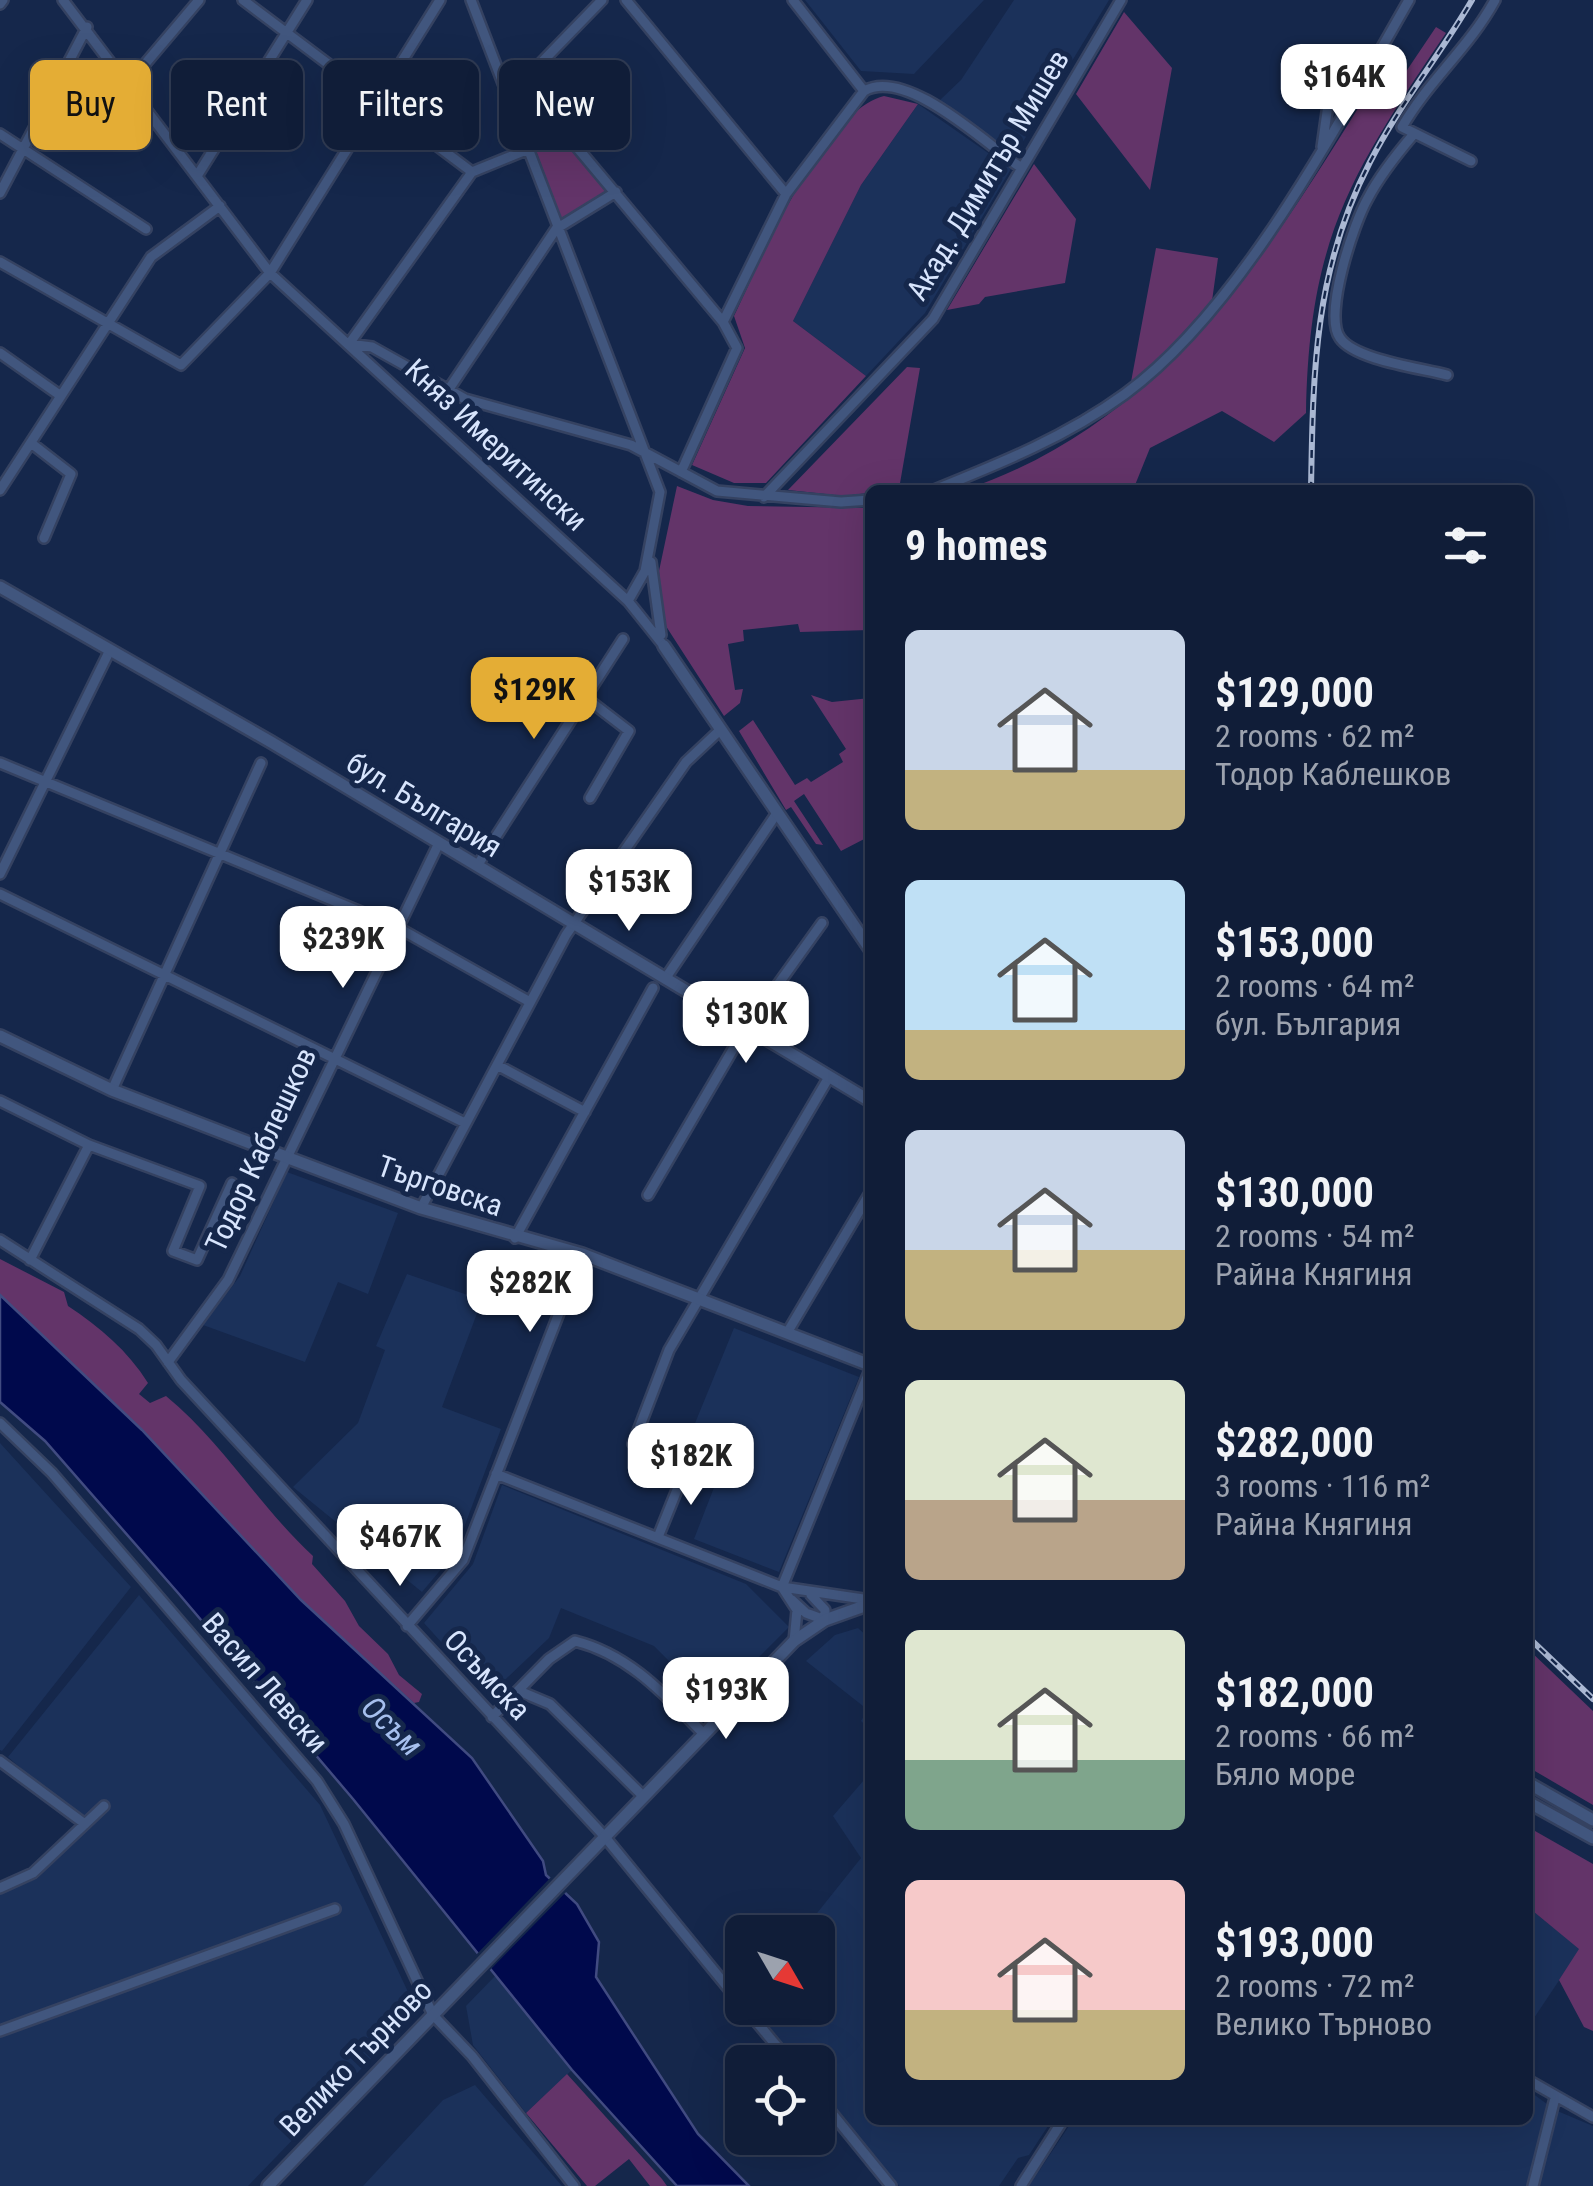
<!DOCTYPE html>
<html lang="en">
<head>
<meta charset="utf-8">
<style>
  :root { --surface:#101d38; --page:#1e2a43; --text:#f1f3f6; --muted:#9ca2ae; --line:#303b53; --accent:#e4ad35 }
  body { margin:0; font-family:"Roboto Condensed",sans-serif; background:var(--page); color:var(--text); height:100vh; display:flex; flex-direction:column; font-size:38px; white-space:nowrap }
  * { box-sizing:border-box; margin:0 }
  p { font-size:32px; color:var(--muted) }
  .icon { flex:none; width:55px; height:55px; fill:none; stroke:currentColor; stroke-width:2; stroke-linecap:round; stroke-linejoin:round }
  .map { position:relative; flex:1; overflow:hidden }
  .panel { position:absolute; left:865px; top:485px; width:668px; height:1640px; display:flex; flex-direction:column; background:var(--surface); border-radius:15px; box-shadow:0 10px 40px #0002,0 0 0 2px var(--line) }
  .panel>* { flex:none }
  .guide { position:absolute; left:30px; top:60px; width:685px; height:90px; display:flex; gap:20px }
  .needle { width:65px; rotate:129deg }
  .controls { position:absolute; left:725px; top:1915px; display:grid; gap:20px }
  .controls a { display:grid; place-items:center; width:110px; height:110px; border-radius:15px; background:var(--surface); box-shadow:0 10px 40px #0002,0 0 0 2px var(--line); font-size:50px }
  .price { position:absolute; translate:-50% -85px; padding:0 22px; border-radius:20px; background:#fff; color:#222; font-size:32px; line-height:65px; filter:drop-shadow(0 2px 5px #0008) }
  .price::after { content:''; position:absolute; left:50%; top:60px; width:30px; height:22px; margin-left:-15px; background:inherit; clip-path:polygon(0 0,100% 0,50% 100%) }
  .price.current { background:var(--accent); color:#111 }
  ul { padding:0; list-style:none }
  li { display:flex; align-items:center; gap:30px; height:250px; padding:0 40px }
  li span { display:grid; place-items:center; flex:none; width:280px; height:200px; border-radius:15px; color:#555 }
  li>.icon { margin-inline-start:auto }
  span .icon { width:120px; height:120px; fill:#fffc; stroke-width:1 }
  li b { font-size:42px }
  h2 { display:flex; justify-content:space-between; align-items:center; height:120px; padding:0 40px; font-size:42px }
  .chip { padding:0 35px; border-radius:15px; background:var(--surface); box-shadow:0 10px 40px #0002,0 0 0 2px var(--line); font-size:35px; line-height:90px }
  .chip.current { background:var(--accent); color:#111 }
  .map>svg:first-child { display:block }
  .built { fill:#1b315a }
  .green { fill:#633469 }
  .water { fill:#00094c; stroke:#414b81; stroke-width:2.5 }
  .pier { fill:#15274b }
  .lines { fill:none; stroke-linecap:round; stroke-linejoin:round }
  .street-casing { stroke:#354261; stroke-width:14 }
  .secondary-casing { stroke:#354261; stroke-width:16 }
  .street { stroke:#41567e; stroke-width:9 }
  .secondary { stroke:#41567e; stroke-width:11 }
  .rail-casing { stroke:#aab8d3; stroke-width:6 }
  .rail { stroke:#15274b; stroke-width:2.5; stroke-dasharray:8; stroke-linecap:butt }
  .labels { text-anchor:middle; stroke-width:10; stroke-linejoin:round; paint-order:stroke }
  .street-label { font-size:30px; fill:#d8e5fd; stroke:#15274b }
  .water-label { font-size:32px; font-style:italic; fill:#a6bfee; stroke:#15274b }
</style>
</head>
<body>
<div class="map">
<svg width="1593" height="2186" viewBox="0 0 1593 2186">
  <rect width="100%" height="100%" fill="#15274b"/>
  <!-- built -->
  <path class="built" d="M805,0H984L914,74L861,71Z
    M1014,0H1109L1015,155L939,101L961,80Z
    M918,104L1011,169L925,313L866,376L793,321L861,185Z
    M287,1172L398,1213L368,1294L338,1282L305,1362L203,1325L240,1276Z
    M407,1274L482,1300L442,1407L501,1429L454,1554L422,1592L293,1487L358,1423L385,1350L376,1346Z
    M734,1328L859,1377L779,1572L694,1539L729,1449L691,1433Z
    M0,1443L131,1587L2,1751L0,1750Z
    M502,1485L746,1584L789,1627L712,1704L654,1646L561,1608L549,1638L489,1695L424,1623L473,1564Z
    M139,1595L320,1805L417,2011L248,2186H0V1894L38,1878L88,1827L8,1757Z
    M858,1628L870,1639V1729L861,1721L868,1710L806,1661L835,1635Z
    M870,1773V2120H1052L1029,2155L1018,2158L999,2186H899L818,2089V2062H795L759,2017L762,2008H818V1932H802L861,1858L833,1816Z
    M1528,1907L1580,1949L1528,2027Z
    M496,1975L572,2070L526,2113L473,2045L466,2006Z
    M475,2085L562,2186H363L443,2100Z
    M1528,2090L1555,2110L1593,2126V2186H1029L1073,2120H1528Z"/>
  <!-- green -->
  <path class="green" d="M1124,12L1172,68L1150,190L1076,94Z
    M1436,27L1446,33C1351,173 1309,238 1306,413L1274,442L1222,411L1150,448L1133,490H965C1170,420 1273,246 1381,71L1401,79Z
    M884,96L918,104L861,185L793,321L866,376L766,483H734L692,465L745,348L734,316C761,260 822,112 884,96Z
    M534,101L608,190L561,219L521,110Z
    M1034,164L1076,219L1065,283L985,297L979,304L947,310Z
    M1156,248L1218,258L1212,301L1155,363L1131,382Z
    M907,367L920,368L899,489L844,496L788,490Z
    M677,486L713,500L748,506L870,508V630L800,632L798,624L743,630L744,641L728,644L735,690L743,689L740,703L724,716L662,620L659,571Z
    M811,695L832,702L870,698V836L841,851L804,794L794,801L823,845L816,844L791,807L786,810L739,731L753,720L795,785L807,778L811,782L843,762L839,754L846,749Z
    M0,1259L64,1292L68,1306C100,1327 128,1351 148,1383L139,1394L150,1403L166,1396C223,1443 259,1506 313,1556L312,1564L345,1601L359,1626L388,1654L399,1675L422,1694L419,1702L414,1703L301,1600L142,1430L0,1295Z
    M1528,1649L1593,1711V1805L1528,1767Z
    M1528,1827L1593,1864V2031L1584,2027L1559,1980L1579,1949L1528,1907Z
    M567,2074L662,2179L667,2186H650L629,2159L595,2186H587L526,2113Z"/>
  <!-- water -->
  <path class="water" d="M0,1295L142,1430L301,1600L472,1758L543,1861L546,1875L577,1904L599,1942L596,1977L698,2134L749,2186H677L572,2070L353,1799L179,1594L45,1441L0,1402Z"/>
  <!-- pier -->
  <path class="pier" d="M553,1875L569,1889L488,1972L474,1957Z"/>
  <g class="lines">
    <!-- street casing -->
    <g class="street-casing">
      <path id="street" d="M63,0L270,273L628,601L664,646
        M243,0L472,172
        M471,0L660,492L645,571L628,601
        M626,0L786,194
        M793,0L864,91
        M0,4L3,0
        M129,83L199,0
        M524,84L723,322
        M508,97L602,0
        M0,134L146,229
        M1413,135C1396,155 1380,175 1368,198C1354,222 1323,315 1340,338C1355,360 1421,368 1447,375
        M1322,147L1329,98
        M526,150L472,172L349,344L372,347L465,399L631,445L717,491L841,502L870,500
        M1471,161L1402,127C1429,80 1469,48 1495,0
        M197,176L307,0
        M0,193L87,27
        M0,262L181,365L270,273L440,0
        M0,353L61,396
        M447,392L556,229L616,192
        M31,443L71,474L44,538
        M681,472L737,348L723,322L786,194L864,91C906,67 984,142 1020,167
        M0,490L151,257L220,206
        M934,490C1001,463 1066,437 1125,394C1241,309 1337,125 1409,0
        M764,497L933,319L1121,0
        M651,562L661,635
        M586,698L629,731L590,798
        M0,763L395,926L530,1002
        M477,866L623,639
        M0,874L110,650
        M0,894L465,1123
        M665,979L777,813
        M497,1065L585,1112
        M112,1090L261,763
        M0,1101L89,1145L200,1186L173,1251L197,1260L232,1183
        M648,1195L739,1039L822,923
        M421,1208L566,935L686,762L720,730
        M515,1238L653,988
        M0,1240L139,1329L156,1345L181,1380L605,1837L742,2005
        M30,1260L89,1145
        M787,1333L870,1193
        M168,1362L228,1280L439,843
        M0,1423L52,1473L317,1781L344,1824L433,2015L472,2056L574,2186
        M496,1474L782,1587L870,1600
        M658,1537L687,1465L633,1444L669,1350L829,1077
        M782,1587L870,1370
        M782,1587L797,1610L794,1641
        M792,1600L806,1613L825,1620V1610L811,1595
        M407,1626L463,1560L582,1254
        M519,1691L550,1704L644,1797
        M492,1717L549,1659L575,1641C630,1655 665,1695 704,1734
        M0,1761L85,1824
        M0,1888L33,1873L104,1806
        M745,2008L790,2062
        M0,2031L335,1909
        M1528,2080L1593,2117
        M818,2096L891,2186
        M1021,2186L1063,2120
        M1533,2186L1555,2098"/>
    </g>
    <!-- secondary casing -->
    <g class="secondary-casing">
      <path id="secondary" d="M0,587L271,742L870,1101
        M664,646L870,949
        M0,1036L112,1090L286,1157L421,1208L582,1254L870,1365
        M1528,1783L1593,1820
        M1528,1802L1593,1838
        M268,2186L794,1641L825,1620L870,1604"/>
    </g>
    <!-- street -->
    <use href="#street" class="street"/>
    <!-- secondary -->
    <use href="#secondary" class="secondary"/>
    <!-- rail casing -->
    <g class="rail-casing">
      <path id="rail" d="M1311,490C1313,371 1314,270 1370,162C1399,105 1440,55 1472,0
        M1528,1637L1593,1699"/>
    </g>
    <!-- rail -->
    <use href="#rail" class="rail"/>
  </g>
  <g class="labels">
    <!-- street labels -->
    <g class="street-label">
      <text transform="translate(988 175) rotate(-59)" y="10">Акад. Димитър Мишев</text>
      <text transform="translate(496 445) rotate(43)" y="10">Княз Имеритински</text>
      <text transform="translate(424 805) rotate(31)" y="10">бул. България</text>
      <text transform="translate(261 1150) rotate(-65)" y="10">Тодор Каблешков</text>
      <text transform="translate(440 1186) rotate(19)" y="10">Търговска</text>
      <text transform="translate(487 1675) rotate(47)" y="10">Осъмска</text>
      <text transform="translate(265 1683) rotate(49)" y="10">Васил Левски</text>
      <text transform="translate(356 2058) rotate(-46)" y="10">Велико Търново</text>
    </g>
    <!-- water labels -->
    <g class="water-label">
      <text transform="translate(392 1726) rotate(44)" y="11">Осъм</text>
    </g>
  </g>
</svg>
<div class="controls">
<a><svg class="needle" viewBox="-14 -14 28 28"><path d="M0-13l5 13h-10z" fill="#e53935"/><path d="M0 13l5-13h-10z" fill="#9ca2ae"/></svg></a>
<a><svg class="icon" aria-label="locate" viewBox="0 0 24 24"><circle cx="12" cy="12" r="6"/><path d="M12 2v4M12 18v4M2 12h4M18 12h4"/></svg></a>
</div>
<b class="price" style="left:1344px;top:129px">$164K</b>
<b class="price current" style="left:534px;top:742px">$129K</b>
<b class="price" style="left:629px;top:934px">$153K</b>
<b class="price" style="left:343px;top:991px">$239K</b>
<b class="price" style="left:746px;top:1066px">$130K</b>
<b class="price" style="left:530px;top:1335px">$282K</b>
<b class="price" style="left:691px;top:1508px">$182K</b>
<b class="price" style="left:400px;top:1589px">$467K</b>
<b class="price" style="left:726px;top:1742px">$193K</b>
<div class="guide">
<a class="chip current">Buy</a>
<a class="chip">Rent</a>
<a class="chip">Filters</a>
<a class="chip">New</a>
</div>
<section class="panel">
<h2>9 homes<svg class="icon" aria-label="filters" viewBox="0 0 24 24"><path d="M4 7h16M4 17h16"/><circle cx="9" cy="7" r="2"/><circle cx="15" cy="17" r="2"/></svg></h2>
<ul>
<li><span style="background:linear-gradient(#c9d6e8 70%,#c2b280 0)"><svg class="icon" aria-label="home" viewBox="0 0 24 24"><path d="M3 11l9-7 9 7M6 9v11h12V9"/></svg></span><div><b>$129,000</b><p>2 rooms · 62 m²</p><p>Тодор Каблешков</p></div></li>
<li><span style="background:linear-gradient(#bfe0f5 75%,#c2b280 0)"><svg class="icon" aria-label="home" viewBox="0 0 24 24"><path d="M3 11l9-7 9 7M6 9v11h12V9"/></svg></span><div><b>$153,000</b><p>2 rooms · 64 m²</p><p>бул. България</p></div></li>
<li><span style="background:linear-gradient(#c9d6e8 60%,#c2b280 0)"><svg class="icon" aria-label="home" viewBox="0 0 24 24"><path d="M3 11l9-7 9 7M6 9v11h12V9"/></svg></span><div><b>$130,000</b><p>2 rooms · 54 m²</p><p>Райна Княгиня</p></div></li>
<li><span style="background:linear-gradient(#dfe7d0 60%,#b9a48a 0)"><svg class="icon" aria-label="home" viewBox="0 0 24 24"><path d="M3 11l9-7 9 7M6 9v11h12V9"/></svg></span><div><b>$282,000</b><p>3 rooms · 116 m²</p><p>Райна Княгиня</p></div></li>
<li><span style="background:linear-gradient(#dfe7d0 65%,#7fa58c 0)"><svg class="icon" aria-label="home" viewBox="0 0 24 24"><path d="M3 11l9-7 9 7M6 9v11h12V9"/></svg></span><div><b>$182,000</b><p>2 rooms · 66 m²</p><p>Бяло море</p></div></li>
<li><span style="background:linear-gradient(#f6c9c9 65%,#c2b280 0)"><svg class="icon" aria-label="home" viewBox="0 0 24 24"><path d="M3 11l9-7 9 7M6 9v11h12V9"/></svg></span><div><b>$193,000</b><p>2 rooms · 72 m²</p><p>Велико Търново</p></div></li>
</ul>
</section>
</div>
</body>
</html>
